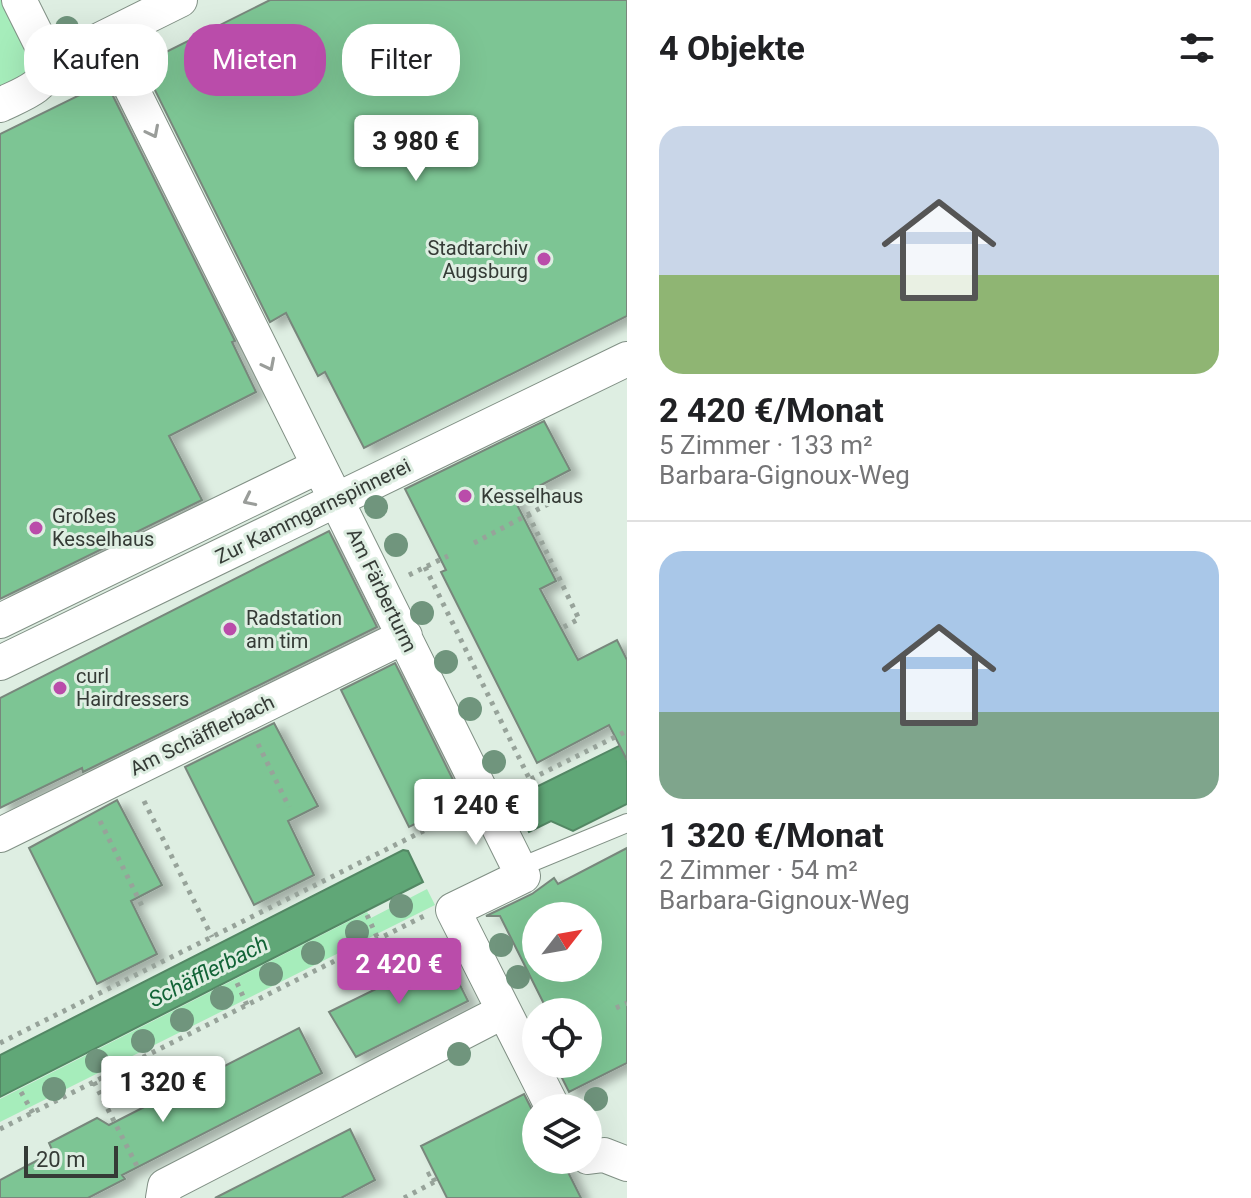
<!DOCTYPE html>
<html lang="de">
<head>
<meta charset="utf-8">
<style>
  :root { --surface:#fff; --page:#f6f6f6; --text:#202124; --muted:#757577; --line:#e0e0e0; --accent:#ba4caa }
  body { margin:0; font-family:Roboto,sans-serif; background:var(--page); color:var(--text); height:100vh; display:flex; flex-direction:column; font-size:30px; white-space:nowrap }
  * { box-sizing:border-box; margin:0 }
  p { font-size:26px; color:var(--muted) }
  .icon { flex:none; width:44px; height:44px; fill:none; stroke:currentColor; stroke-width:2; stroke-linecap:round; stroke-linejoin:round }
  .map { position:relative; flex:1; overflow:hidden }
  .sheet { display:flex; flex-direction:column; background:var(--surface); width:624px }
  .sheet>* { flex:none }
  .hud { position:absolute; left:24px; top:24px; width:482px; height:72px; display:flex; gap:16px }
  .needle { width:52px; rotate:59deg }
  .controls { position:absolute; left:522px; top:902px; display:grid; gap:16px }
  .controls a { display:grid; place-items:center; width:80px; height:80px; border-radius:50%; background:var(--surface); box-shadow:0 8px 32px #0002; font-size:40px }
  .scale { position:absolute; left:24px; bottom:20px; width:94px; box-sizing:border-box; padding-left:8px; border:4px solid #353b36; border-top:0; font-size:22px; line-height:28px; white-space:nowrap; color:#353b36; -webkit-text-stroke:6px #deeee2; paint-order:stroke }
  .price { position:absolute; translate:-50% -68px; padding:0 18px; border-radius:8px; background:#fff; color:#222; font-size:26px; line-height:52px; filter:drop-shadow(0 2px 4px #0008) }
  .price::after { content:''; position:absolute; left:50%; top:48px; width:24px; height:18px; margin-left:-12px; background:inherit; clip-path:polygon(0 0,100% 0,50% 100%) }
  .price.current { background:var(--accent); color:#fff }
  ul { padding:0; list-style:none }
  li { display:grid; align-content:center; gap:16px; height:424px; padding:0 32px }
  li+li { border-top:2px solid var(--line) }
  li span { display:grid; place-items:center; height:248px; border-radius:24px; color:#555 }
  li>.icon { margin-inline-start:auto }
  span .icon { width:144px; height:144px; fill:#fffc; stroke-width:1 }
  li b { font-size:34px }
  h2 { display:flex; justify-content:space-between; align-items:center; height:96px; padding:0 32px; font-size:34px }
  .tag { padding:0 28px; border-radius:32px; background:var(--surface); box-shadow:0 8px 32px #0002; font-size:28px; line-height:72px }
  .tag.current { background:var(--accent); color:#fff }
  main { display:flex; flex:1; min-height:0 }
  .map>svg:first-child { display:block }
  .green { fill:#a6edbb }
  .water { fill:#60a777; stroke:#538764; stroke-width:2 }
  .building { fill:#7dc594; stroke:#78877c; stroke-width:2; fill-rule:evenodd; filter:url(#shadow) }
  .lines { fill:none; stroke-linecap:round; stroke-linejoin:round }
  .lane-casing { stroke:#819085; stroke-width:20 }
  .street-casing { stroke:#819085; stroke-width:36 }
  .path { stroke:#97a39a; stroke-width:5; stroke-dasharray:4 6; stroke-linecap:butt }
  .lane { stroke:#fff; stroke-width:18 }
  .street { stroke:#fff; stroke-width:34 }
  .tree { fill:#70957d }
  .oneway { stroke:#9a9d9a }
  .poi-dot { fill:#ba4caa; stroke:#deeee2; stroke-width:3 }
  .labels { text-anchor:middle; stroke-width:6; stroke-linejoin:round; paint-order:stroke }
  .poi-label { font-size:20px; fill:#353b36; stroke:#deeee2; text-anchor:start }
  .street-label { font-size:20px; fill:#353b36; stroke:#deeee2 }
  .water-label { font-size:22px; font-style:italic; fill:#126437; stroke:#deeee2 }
</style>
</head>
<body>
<main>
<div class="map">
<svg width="627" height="1198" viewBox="0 0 627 1198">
  <defs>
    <filter id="shadow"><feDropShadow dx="9" dy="5" stdDeviation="4" flood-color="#0004"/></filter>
  </defs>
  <rect width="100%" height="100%" fill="#deeee2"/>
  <!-- green -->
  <path class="green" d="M0,0H8L35,70L0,91Z
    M427,889L435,905L0,1122V1099L367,912L371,918Z"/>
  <!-- water -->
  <path class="water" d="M627,742V804L573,831L551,821L529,832L512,799Z
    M403,850L408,851L423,882L0,1097V1055Z"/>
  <!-- building -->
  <path class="building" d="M270,0H627V316L364,448L325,372L318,376L286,313L270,322L142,64Z
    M106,82L235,341L232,342L256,392L169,436L202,500L0,599V134Z
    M544,421L570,470L514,499L556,581L540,589L578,660L617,640L627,660V760L609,725L537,763L441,572L446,570L405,489Z
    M329,531L377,627L83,772L82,768L0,808V698Z
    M395,663L463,800L409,827L341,690Z
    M274,723L318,806L288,821L314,875L254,905L185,767Z
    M117,800L162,885L131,901L157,954L97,984L29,848Z
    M627,848V1063L569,1092L555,1064H588V1012H548L500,916H486L532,894L554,878L558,884ZM536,916H588V968H536Z
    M445,955L468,1001L356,1057L329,1012Z
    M299,1028L322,1073L122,1175L125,1179L88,1198H0V1180L53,1152L49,1143L97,1118L109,1125Z
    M524,1094L536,1118V1160H562L581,1198H447L421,1146Z
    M350,1129L375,1180L341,1198H215Z"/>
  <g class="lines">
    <!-- lane casing -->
    <g class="lane-casing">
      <path id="lane" d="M518,868L627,823"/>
    </g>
    <!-- street casing -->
    <g class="street-casing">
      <path id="street" d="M19,0L51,64L180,0
        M106,37L523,876L453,910L553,1108
        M0,105C20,95 45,88 51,64
        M0,621L319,466
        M0,663L627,359
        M0,835L405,636
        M588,1157L604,1155L627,1164
        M163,1198L165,1186L504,1011"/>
    </g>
    <!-- path -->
    <path class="path" d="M528,514L579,619L560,629
      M474,543L550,503
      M425,567L530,780
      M409,575L448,556
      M258,744L289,807
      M513,788L627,731
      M144,801L212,937
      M100,821L142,906
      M367,915L378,939
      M237,983L247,1005
      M616,1008L627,1003
      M0,1043L457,814
      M94,1082L139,1170
      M21,1092L33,1113
      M0,1129L424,916
      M427,1175L431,1173L435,1182
      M404,1198L438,1180"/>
    <!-- lane -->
    <use href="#lane" class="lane"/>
    <!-- street -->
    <use href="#street" class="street"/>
  </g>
  <!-- trees -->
  <g class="tree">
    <circle cx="67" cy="28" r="12"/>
    <circle cx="376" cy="507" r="12"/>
    <circle cx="396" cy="545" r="12"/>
    <circle cx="422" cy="613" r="12"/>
    <circle cx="446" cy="662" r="12"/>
    <circle cx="470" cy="709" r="12"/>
    <circle cx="494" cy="762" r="12"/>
    <circle cx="401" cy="906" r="12"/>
    <circle cx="357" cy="932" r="12"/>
    <circle cx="501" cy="945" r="12"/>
    <circle cx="313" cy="953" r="12"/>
    <circle cx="271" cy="974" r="12"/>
    <circle cx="518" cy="977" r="12"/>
    <circle cx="222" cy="998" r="12"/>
    <circle cx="182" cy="1020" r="12"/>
    <circle cx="143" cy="1041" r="12"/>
    <circle cx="459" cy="1054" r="12"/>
    <circle cx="97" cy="1061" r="12"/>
    <circle cx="54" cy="1089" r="12"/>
    <circle cx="596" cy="1099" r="12"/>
  </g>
  <!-- one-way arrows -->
  <defs><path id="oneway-chevron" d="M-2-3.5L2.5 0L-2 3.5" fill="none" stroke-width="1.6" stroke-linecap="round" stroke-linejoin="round" transform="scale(2)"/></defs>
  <g class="oneway">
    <use href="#oneway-chevron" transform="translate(153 132) rotate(63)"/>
    <use href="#oneway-chevron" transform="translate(269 365) rotate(63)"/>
    <use href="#oneway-chevron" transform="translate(249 500) rotate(154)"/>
  </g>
  <!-- markers -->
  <g class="poi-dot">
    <circle cx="544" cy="259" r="8"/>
    <circle cx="465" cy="496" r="8"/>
    <circle cx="36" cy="528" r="8"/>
    <circle cx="230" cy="629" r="8"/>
    <circle cx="60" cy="688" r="8"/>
  </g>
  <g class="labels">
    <!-- poi labels -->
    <g class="poi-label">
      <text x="528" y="255" text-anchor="end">Stadtarchiv<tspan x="528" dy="23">Augsburg</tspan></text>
      <text x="481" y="503">Kesselhaus</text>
      <text x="52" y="523">Großes<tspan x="52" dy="23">Kesselhaus</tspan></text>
      <text x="246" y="625">Radstation<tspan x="246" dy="23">am tim</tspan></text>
      <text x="76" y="683">curl<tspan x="76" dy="23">Hairdressers</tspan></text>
    </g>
    <!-- street labels -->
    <g class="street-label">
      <text transform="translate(313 511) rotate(-26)" y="7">Zur Kammgarnspinnerei</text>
      <text transform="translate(382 590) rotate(64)" y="7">Am Färberturm</text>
      <text transform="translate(202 735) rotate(-26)" y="7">Am Schäfflerbach</text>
    </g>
    <!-- water labels -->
    <g class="water-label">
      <text transform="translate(208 971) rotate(-27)" y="8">Schäfflerbach</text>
    </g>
  </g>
</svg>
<div class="controls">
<a><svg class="needle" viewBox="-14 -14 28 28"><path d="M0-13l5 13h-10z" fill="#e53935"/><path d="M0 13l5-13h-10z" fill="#757577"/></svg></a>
<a><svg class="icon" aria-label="locate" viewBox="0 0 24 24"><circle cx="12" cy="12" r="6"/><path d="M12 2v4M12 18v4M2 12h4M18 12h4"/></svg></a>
<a><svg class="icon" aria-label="layers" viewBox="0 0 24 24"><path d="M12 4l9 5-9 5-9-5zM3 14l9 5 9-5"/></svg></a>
</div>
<div class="scale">20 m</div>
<b class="price" style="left:416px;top:183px">3 980 €</b>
<b class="price" style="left:476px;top:847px">1 240 €</b>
<b class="price current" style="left:399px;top:1006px">2 420 €</b>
<b class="price" style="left:163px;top:1124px">1 320 €</b>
<div class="hud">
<a class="tag">Kaufen</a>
<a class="tag current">Mieten</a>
<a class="tag">Filter</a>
</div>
</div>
<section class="sheet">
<h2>4 Objekte<svg class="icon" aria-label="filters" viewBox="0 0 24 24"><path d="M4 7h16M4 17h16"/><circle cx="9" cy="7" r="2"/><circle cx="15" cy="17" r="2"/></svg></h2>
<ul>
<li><span style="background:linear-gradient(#c9d6e8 60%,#8fb573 0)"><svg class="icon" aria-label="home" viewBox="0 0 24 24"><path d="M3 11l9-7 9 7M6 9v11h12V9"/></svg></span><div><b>2 420 €/Monat</b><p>5 Zimmer · 133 m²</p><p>Barbara-Gignoux-Weg</p></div></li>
<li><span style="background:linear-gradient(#a9c7e8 65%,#7fa58c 0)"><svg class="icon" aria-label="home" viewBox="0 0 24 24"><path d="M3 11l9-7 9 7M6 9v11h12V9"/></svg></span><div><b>1 320 €/Monat</b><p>2 Zimmer · 54 m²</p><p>Barbara-Gignoux-Weg</p></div></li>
</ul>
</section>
</main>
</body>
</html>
